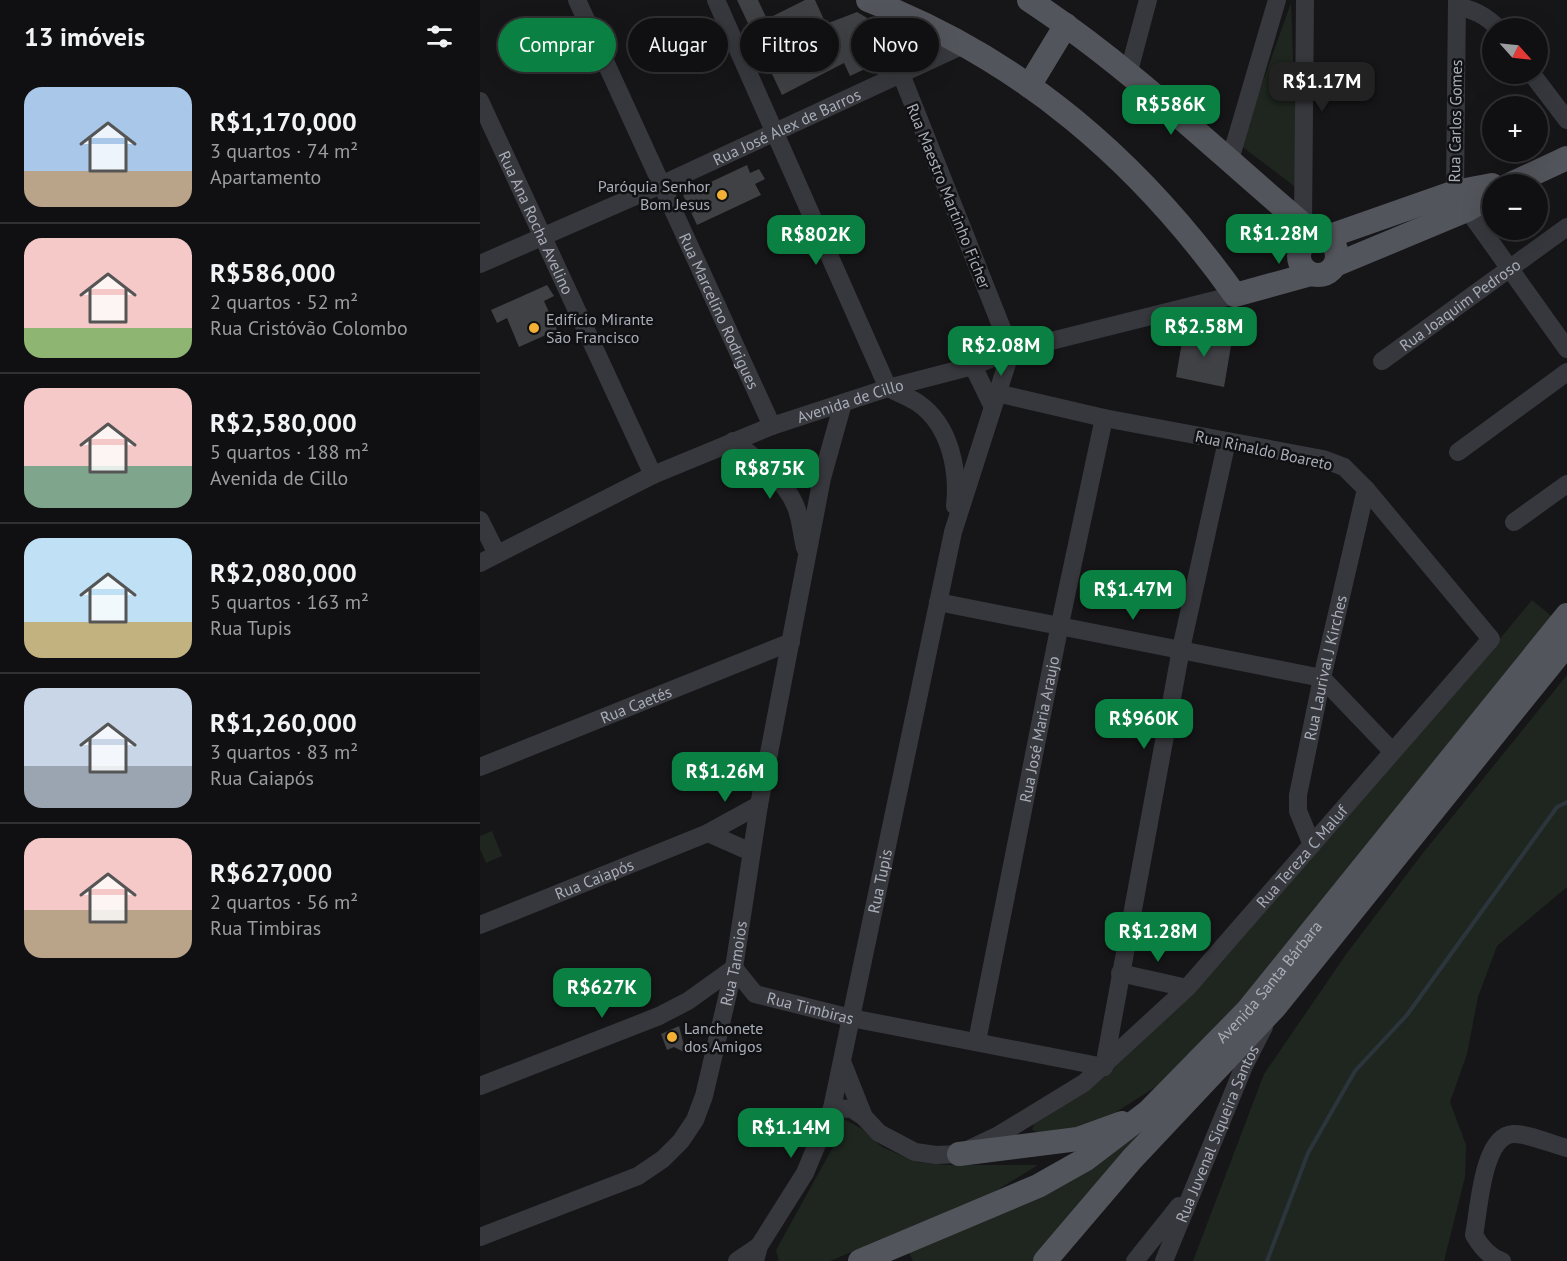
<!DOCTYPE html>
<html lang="pt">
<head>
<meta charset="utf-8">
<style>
  :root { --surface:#101012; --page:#19191b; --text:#f1f3f6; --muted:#9c9d9f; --line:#303032; --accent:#0b8043 }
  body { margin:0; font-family:"PT Sans",sans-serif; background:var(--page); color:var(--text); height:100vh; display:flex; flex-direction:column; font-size:22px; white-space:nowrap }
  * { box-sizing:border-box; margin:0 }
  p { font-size:20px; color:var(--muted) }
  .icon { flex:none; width:33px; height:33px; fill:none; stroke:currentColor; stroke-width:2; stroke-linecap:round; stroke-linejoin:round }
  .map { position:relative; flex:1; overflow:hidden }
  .side { display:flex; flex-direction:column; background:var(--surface); width:480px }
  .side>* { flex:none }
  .top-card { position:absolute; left:18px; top:18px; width:570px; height:54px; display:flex; gap:12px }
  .needle { width:39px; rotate:117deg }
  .controls { position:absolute; left:1002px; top:18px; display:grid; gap:12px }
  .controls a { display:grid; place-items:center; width:66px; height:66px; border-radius:50%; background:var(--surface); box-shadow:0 6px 24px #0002,0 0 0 2px var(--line); font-size:30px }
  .price { position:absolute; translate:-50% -51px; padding:0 14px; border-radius:12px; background:var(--accent); color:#fff; font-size:20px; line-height:39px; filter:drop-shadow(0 2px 3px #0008) }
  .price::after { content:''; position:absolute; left:50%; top:36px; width:18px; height:14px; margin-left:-9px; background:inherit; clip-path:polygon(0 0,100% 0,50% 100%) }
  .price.current { background:#222; color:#fff }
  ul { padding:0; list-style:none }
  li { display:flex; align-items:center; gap:18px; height:150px; padding:0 24px }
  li+li { border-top:2px solid var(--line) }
  li span { display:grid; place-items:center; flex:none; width:168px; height:120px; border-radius:18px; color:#555 }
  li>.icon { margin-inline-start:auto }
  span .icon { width:72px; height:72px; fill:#fffc; stroke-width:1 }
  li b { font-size:26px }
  h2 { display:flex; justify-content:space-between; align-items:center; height:72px; padding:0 24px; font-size:26px }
  .tag { padding:0 21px; border-radius:27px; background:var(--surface); box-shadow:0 6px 24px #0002,0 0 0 2px var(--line); font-size:21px; line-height:54px }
  .tag.current { background:var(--accent); color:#fff }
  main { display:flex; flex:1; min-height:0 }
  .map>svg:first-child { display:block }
  .green { fill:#1e261f }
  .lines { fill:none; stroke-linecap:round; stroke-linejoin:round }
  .stream { stroke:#2c353c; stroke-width:4 }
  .building { fill:#404145 }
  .minor { stroke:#37383d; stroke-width:18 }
  .major { stroke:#53555c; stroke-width:24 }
  .poi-dot { fill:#f2b134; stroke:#111113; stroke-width:2 }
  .labels { text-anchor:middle; stroke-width:5; stroke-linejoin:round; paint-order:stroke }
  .street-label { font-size:16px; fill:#a8adb8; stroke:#111113 }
  .poi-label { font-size:16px; fill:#a8adb8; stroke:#111113; text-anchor:start }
</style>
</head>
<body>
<main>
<section class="side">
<h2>13 imóveis<svg class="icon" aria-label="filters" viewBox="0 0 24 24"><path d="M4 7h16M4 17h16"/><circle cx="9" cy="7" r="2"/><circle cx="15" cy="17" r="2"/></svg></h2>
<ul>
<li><span style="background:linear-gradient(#a9c7e8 70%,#b9a48a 0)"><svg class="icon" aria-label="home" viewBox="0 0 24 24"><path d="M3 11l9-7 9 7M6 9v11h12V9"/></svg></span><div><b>R$1,170,000</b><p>3 quartos · 74 m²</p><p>Apartamento</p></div></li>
<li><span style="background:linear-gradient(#f6c9c9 75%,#8fb573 0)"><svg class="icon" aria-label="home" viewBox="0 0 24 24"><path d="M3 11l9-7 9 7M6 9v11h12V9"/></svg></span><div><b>R$586,000</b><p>2 quartos · 52 m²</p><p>Rua Cristóvão Colombo</p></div></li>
<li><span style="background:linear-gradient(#f6c9c9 65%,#7fa58c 0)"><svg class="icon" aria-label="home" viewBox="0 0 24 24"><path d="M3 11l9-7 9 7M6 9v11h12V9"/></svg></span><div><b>R$2,580,000</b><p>5 quartos · 188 m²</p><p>Avenida de Cillo</p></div></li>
<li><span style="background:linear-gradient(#bfe0f5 70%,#c2b280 0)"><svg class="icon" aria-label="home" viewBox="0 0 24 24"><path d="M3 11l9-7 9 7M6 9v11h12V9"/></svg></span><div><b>R$2,080,000</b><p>5 quartos · 163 m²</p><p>Rua Tupis</p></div></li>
<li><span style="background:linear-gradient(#c9d6e8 65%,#9aa5b1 0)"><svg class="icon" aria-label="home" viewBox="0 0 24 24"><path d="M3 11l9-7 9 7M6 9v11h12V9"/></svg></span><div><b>R$1,260,000</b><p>3 quartos · 83 m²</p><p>Rua Caiapós</p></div></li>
<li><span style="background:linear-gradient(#f6c9c9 60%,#b9a48a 0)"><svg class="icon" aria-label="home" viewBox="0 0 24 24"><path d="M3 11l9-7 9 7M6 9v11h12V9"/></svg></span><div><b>R$627,000</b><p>2 quartos · 56 m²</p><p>Rua Timbiras</p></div></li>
</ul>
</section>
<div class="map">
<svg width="1087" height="1261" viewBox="0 0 1087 1261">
  <rect width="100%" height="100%" fill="#161618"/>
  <!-- green -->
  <path class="green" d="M811,3L818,189L760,145Z
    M1052,600L1081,624L821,935L705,1062L674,1088L611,1128L568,1136L552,1130L557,1115L624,1072L1018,641Z
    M1087,675V887L1017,946L998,997L987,1054L970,1102L986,1145L985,1177L964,1261H713L784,1074L867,953L943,853Z
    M12,831L22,856L6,863L0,849V836Z
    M362,1118L382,1129L402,1147L437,1162L467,1165H558L514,1192L350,1261H299L296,1250L353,1147Z
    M663,1128L554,1261H433L428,1251Z"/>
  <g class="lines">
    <!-- stream -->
    <path class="stream" d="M787,1261L828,1153L875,1071L927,1015L1077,807L1087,802"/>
  </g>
  <!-- building -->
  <path class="building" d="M257,0H278L287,19L325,0H335L346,24L377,12L394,22L411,57L370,76L364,63L302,95Z
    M267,165L270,173L279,169L285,179L275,184L281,195L217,225L203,195Z
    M67,285L74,296L64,301L77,330L39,347L27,318L17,323L11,310Z
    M704,330L752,340L744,387L696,377Z
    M199,1026L206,1053L194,1047L187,1050L181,1034Z"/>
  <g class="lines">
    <!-- minor -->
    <g class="minor">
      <path id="s1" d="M97,0L292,426"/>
      <path d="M236,0L408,388C418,393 429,397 438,403C470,425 479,470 475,506"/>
      <path d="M977,0L975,192L1087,349"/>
      <path d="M977,6C994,10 1005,15 1018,28"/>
      <path d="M649,71L668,0"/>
      <path d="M1052,74L1087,120"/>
      <path id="s2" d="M0,101L173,475"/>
      <path d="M750,160L797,0"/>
      <path d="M823,225L825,0"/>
      <path id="s3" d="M0,264L183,184L481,46"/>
      <path id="s4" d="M902,361L1087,227"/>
      <path d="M493,366L512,405"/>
      <path d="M253,441C276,458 308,482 317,510C321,522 322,535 325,548"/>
      <path d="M978,452L1087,372"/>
      <path d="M0,520L17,554"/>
      <path d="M1034,522L1087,484"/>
      <path id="s5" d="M0,563L173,475L292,426L408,388L493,366L531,351L755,295"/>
      <path d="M458,602L842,678L912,751"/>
      <path id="s6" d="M0,767L311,642"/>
      <path d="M228,833L271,852"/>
      <path id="s7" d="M832,845L818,811V795L842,678L886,489"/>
      <path id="s8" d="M0,925L228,833L279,805"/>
      <path d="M640,973L707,988"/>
      <path id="s9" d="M497,1041L580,624L624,418"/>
      <path d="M363,1064L384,1117"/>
      <path d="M624,1067L701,649L747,441"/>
      <path id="s10" d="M0,1086L179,1016L208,1001L254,968L275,994L371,1018L624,1067"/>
      <path id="s11" d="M352,1108L372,1109L384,1117L399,1133L435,1152L456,1155L479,1154L517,1136L604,1083L707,988L1011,639L886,489L864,467L843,459L624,418L517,393"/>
      <path id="s12" d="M0,1237L158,1176L183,1159L201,1141L215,1120L224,1096L254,968L279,805L342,478L363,403"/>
      <path d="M257,1261L279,1246"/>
      <path id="s13" d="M275,1261L279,1246L325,1173L352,1108L473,532L531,351L421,74"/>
      <path d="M655,1261L699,1206"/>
      <path id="s14" d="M684,1261L764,1066L784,1027"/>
      <path d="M1022,1261C1009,1257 1001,1247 994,1235C999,1211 1002,1136 1033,1134C1046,1133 1074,1145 1087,1148"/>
    </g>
    <!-- major -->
    <g class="major">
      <path d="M388,0C542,59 660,162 755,295L831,274"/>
      <path d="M549,0C654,69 742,157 838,237"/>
      <path d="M549,86L586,25"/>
      <path d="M1031,184L1087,158"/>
      <circle cx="838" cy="256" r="19"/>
      <path d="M844,238L975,192L1012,185"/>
      <path d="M855,265L987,210L1012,195"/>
      <path d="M479,1154L598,1139L642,1123"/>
      <path id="s15" d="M380,1261L558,1186L606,1159L669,1111L767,1011L1087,615"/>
      <path d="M565,1261L652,1159L795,1007L1087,644"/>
    </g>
  </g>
  <!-- markers -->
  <g class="poi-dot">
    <circle cx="242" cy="195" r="6"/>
    <circle cx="54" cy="328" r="6"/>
    <circle cx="192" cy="1037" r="6"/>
  </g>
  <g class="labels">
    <!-- street labels -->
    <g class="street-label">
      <text transform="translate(975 121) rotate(-89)" y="6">Rua Carlos Gomes</text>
      <text dy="6" stroke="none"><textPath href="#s3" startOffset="336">Rua José Alex de Barros</textPath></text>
      <text transform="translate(469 196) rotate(68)" y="6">Rua Maestro Martinho Ficher</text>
      <text dy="6" stroke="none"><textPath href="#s2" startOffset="134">Rua Ana Rocha Avelino</textPath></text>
      <text dy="6" stroke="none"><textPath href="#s4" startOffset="96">Rua Joaquim Pedroso</textPath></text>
      <text dy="6" stroke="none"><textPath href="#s1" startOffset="342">Rua Marcelino Rodrigues</textPath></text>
      <text dy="6" stroke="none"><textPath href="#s5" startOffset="405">Avenida de Cillo</textPath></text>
      <text transform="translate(784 450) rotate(12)" y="6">Rua Rinaldo Boareto</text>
      <text dy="6" stroke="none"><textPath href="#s7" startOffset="183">Rua Laurival J Kirches</textPath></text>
      <text dy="6" stroke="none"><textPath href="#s6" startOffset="168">Rua Caetés</textPath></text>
      <text dy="6" stroke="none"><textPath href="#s9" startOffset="318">Rua José Maria Araujo</textPath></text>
      <text dy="6" stroke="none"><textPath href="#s11" startOffset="600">Rua Tereza C Maluf</textPath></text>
      <text dy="6" stroke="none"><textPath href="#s8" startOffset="123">Rua Caiapós</textPath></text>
      <text dy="6" stroke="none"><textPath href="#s13" startOffset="404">Rua Tupis</textPath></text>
      <text dy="6" stroke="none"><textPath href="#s12" startOffset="412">Rua Tamoios</textPath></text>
      <text dy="6" stroke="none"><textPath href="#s15" startOffset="504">Avenida Santa Bárbara</textPath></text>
      <text dy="6" stroke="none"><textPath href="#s10" startOffset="372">Rua Timbiras</textPath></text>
      <text dy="6" stroke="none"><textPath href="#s14" startOffset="138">Rua Juvenal Siqueira Santos</textPath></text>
    </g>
    <!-- poi labels -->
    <g class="poi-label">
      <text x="230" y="192" text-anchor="end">Paróquia Senhor<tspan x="230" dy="18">Bom Jesus</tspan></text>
      <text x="66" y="325">Edifício Mirante<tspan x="66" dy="18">São Francisco</tspan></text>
      <text x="204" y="1034">Lanchonete<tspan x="204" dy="18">dos Amigos</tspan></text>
    </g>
  </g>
</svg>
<div class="controls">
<a><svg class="needle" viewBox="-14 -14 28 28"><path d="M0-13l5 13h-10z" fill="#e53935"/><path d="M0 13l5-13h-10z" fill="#9c9d9f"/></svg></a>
<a>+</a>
<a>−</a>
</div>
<b class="price current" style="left:842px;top:113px">R$1.17M</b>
<b class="price" style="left:691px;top:136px">R$586K</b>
<b class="price" style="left:799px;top:265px">R$1.28M</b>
<b class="price" style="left:336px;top:266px">R$802K</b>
<b class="price" style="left:724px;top:358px">R$2.58M</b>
<b class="price" style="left:521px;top:377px">R$2.08M</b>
<b class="price" style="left:290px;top:500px">R$875K</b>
<b class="price" style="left:653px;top:621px">R$1.47M</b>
<b class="price" style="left:664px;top:750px">R$960K</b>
<b class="price" style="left:245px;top:803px">R$1.26M</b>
<b class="price" style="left:678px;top:963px">R$1.28M</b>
<b class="price" style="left:122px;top:1019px">R$627K</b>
<b class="price" style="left:311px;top:1159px">R$1.14M</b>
<div class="top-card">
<a class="tag current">Comprar</a>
<a class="tag">Alugar</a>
<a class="tag">Filtros</a>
<a class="tag">Novo</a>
</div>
</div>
</main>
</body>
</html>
